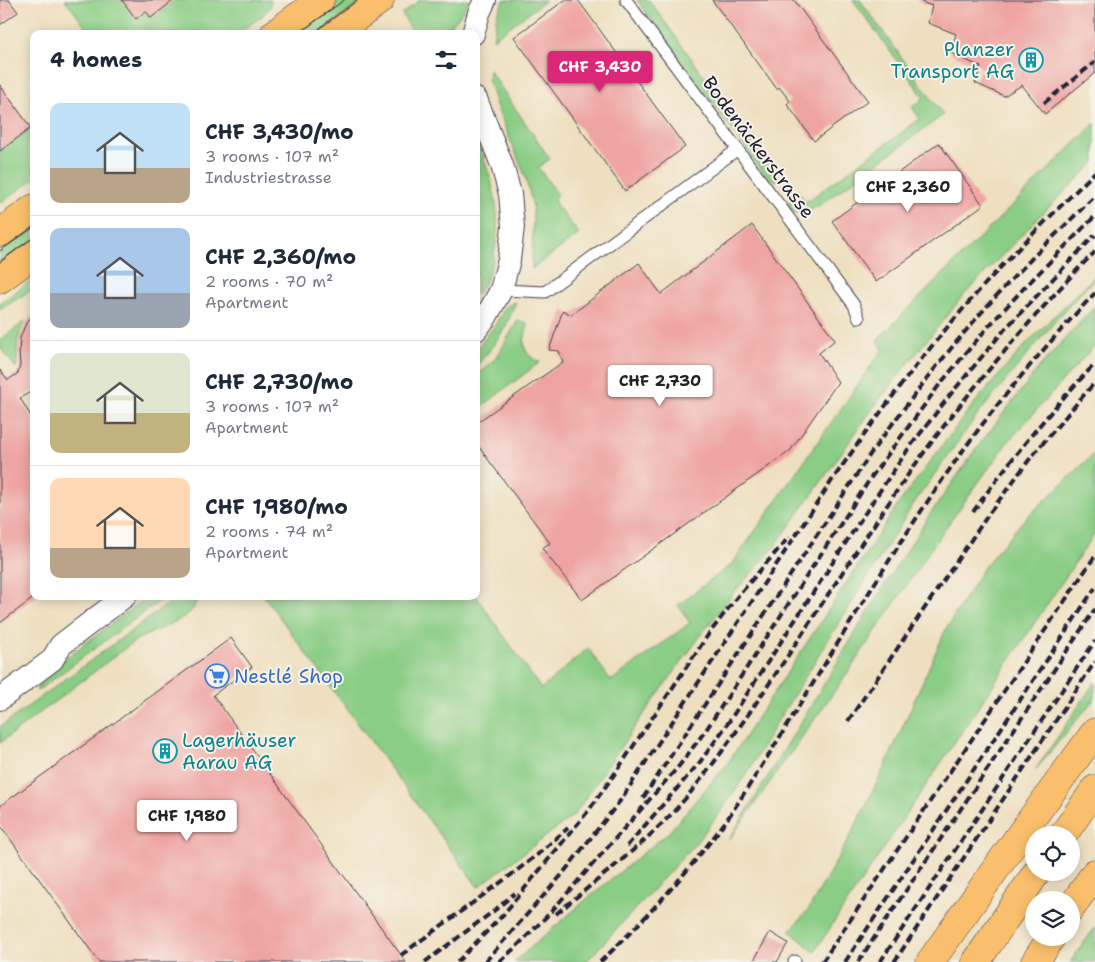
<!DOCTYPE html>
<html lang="en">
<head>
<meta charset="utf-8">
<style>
  :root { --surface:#fff; --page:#f2f2f3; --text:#1f2937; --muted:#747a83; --line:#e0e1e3; --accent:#db2777 }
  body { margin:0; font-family:"Shantell Sans",sans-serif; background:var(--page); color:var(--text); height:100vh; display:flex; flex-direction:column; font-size:19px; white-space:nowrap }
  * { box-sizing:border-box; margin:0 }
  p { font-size:16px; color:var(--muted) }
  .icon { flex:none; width:28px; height:28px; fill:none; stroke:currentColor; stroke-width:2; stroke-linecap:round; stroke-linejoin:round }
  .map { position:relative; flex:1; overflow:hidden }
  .panel { position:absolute; left:30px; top:30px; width:450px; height:570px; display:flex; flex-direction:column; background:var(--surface); border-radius:10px; box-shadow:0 2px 12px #0003 }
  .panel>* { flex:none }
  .fabs { position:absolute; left:1025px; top:826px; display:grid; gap:10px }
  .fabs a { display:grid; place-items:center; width:55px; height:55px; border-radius:50%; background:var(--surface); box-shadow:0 2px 12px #0003; font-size:25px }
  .price { position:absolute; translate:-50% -42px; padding:0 11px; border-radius:5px; background:#fff; color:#222; font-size:16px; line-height:32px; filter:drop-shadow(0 1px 2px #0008) }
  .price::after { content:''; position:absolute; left:50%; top:30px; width:15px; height:11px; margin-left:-8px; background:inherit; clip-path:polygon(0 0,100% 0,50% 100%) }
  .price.on { background:var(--accent); color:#fff }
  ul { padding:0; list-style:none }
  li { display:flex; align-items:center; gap:15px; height:125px; padding:0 20px }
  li+li { border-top:1px solid var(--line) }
  li span { display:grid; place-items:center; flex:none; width:140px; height:100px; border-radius:10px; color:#555 }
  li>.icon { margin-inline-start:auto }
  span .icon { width:60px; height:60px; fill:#fffc; stroke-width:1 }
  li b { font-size:21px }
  h2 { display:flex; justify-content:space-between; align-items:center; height:60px; padding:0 20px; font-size:21px }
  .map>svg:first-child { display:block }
  .green { fill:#8acd85; stroke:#567860 }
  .building { fill:#eea4a2 }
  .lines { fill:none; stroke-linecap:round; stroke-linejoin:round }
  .service-casing { stroke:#413e4f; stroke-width:13 }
  .minor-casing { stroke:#413e4f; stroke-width:24 }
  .primary-casing { stroke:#413e4f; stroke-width:29 }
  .motorway-casing { stroke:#413e4f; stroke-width:29 }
  .service { stroke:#fff; stroke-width:11 }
  .minor { stroke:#fff; stroke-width:22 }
  .primary { stroke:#f9bf6c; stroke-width:28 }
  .motorway { stroke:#f9bf6c; stroke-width:28 }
  .tram { stroke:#22223b; stroke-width:1 }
  .rail { stroke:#22223b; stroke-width:4; stroke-dasharray:8 4; stroke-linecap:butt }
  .labels { text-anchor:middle; stroke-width:4; stroke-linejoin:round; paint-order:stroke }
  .culture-label { font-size:19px; fill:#0d838f; stroke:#f7f3e8; text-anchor:end }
  .street-label { font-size:19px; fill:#22223b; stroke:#f7f3e8 }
  .shop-label { font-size:19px; fill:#366cbe; stroke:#f7f3e8; text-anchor:start }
</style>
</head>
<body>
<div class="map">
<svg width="1095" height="962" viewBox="0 0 1095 962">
  <rect width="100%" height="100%" fill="#f7f3e8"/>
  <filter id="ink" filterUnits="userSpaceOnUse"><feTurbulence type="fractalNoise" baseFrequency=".02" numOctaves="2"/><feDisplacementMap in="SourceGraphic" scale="10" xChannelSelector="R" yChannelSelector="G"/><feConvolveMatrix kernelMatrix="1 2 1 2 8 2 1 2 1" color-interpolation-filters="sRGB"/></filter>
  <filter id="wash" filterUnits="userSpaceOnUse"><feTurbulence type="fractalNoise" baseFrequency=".0096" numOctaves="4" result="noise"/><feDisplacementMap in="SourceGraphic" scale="20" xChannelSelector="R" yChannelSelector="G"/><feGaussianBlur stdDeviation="1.12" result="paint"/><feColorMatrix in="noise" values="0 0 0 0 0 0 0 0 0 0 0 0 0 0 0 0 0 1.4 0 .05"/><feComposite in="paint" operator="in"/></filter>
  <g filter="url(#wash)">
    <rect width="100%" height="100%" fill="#eedfc0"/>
    <!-- green -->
    <path class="green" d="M65,0H271L270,7L262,16L237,34H91Z
      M333,0H370L323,34H287Z
      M420,0H469C463,13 449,31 434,34C428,35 420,34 414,34L402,14Z
      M504,0H546L493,39L497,14Z
      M637,0H649L779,180C772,181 769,179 764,174Z
      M853,0H860L943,115L820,205C809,211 800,216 789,210C787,201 790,196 797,190L806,202L920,119L912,107L924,98Z
      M489,70L550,159L538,167L557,193L555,203L579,234L532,269L533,207L525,176L496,105L488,79Z
      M1095,123V162L1037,219L963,296L915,355L876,404L809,499L770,553L734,592L704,631L638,722L574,815L478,887L264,596H476L541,689L588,648L611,681L690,623L678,605L732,564L883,349L877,340Z
      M34,126V179L0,203V151Z
      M476,140C488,167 499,200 497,230C497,236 496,243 495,249C493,265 487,283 476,295Z
      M34,219V245L0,270V244Z
      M1095,276V277L1052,325L975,418L914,503L775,725L748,772L721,811L695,844L586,962H514L587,899L669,832L727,764L899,503L972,406L1028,342Z
      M34,278V288L0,310V303Z
      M516,302L506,326L491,349L476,366V350L496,324L504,309L510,304Z
      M1095,306V345L1007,443L944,530L846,675L729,840L882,589L931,513L980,444L1040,366Z
      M518,320L528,324C523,343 520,353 540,362L476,411V376L485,369L498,355Z
      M25,321C23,326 20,331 19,336C16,346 18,358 16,368L0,347V340Z
      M1095,453V533L814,952L790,931L809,909L852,833L888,760L946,629L984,567L1022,522Z
      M148,596H166L37,691L36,689L54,667Z
      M179,596H199L193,609L187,615L177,621L136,640L0,743V727Z
      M1095,682V698L1036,769Z
      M1095,927V962H1070Z"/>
    <g id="blocks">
      <!-- building -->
      <path class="building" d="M0,0H9L18,12L0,25Z
        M122,0H174L151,18L146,11L136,19Z
        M565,0H578L685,147L625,191L514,37Z
        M712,0H794L868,101L814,141L787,104L790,101L779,87L777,89Z
        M916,0H1095V73L1045,114L1022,85L1004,96L975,83L981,67L951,53L956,34L928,23L932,6Z
        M0,85L31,128L0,151Z
        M939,143L983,205L876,282L832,221Z
        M752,225L835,340L819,353L838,382L790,451L582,600L542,548L550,543L476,443V423L563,362L559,351L549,350L563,310L571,315L639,263L661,294Z
        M34,314V390L20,398L34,421V596H36L0,623V370L8,380L18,373L20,365L19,353L20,338L26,323Z
        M231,638L252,667L213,695L406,962H99L0,825V806Z
        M770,932L788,943L777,962H753Z"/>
    </g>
  </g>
  <g filter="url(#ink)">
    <use href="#blocks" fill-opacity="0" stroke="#413e4f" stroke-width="1"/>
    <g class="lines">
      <!-- service casing -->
      <g class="service-casing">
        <path id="service" d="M626,0L854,305L859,318
          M501,290L545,292L738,149
          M794,962L795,961"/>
      </g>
      <!-- minor casing -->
      <g class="minor-casing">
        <path id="minor" d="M473,34L479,13L485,0
          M476,99L502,165L510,194L513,227L509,260L501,290L486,317L476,330
          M0,699L52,660L61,645L125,596"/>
      </g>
      <!-- primary casing -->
      <g class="primary-casing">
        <path id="primary" d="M274,34L320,0
          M334,34L380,0
          M0,233L34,208
          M0,279L34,254"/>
      </g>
      <!-- motorway casing -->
      <g class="motorway-casing">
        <path id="motorway" d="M1063,835L1095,789
          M1071,908L1095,873
          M930,962L1019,836L1095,732
          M976,962L1037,872
          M1035,962L1051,938"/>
      </g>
      <!-- service -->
      <use href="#service" class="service"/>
      <!-- minor -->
      <use href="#minor" class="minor"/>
      <!-- primary -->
      <use href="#primary" class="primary"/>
      <!-- motorway -->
      <use href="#motorway" class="motorway"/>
      <!-- tram -->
      <path class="tram" d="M298,34L344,0
        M312,34L358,0
        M0,251L34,227
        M0,262L34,237"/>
      <!-- rail -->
      <path class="rail" d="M1044,103L1095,62
        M973,512C1010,460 1050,410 1095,364
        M848,721L988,515L1032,456L1095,382
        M643,798L873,450C910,400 947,351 989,304C1022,267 1059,231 1095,196
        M627,846L700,762L726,726L871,504L909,448L950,395L1005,329L1095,235
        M556,914C600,877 648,842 685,799C721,756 752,709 783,663C819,609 854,554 890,501C934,435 984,374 1036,315C1056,293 1074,272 1095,252
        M401,955L515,872L537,855L568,828
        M425,962L495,910L515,893
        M457,962L502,916L589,810L618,769L708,635L737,597L789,537
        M485,962L560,877L620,801L833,479C874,420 916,363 963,309C1004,261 1050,217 1095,172
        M499,962L517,946L549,914L679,766L706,730L872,476L940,384L987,328L1024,288L1095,216
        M600,962C646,919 688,872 726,821C807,699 878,569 964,449C1004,394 1049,342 1095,293
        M822,962L1095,556
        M845,962L1095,588
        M858,962L1095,609
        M880,962L1095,641
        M894,962L1095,662"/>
    </g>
  </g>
  <!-- icons -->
  <defs>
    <g id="building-ring" transform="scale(1.25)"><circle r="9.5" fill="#f7f3e8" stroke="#0f9aa8" stroke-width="1.5"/><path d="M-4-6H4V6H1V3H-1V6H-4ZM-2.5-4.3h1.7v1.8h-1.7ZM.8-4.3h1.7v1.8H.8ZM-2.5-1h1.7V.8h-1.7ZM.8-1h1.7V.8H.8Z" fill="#0f9aa8"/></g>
    <g id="supermarket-ring" transform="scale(1.25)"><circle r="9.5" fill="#f7f3e8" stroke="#3f7fe0" stroke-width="1.5"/><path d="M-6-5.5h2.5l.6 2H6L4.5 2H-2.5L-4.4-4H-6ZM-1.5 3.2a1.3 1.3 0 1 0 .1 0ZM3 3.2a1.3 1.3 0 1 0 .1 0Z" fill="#3f7fe0"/></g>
  </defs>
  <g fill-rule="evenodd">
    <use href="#building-ring" x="1031" y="60"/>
    <use href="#supermarket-ring" x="217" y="676"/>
    <use href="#building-ring" x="165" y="751"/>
  </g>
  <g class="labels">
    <!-- culture labels -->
    <g class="culture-label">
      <text x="1014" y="56">Planzer<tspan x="1014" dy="22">Transport AG</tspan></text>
      <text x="182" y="747" text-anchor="start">Lagerhäuser<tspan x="182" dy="22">Aarau AG</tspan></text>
    </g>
    <!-- street labels -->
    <g class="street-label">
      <text transform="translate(759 147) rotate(53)" y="7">Bodenäckerstrasse</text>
    </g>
    <!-- shop labels -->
    <g class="shop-label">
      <text x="234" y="683">Nestlé Shop</text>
    </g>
  </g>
</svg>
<div class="fabs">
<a><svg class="icon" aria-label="locate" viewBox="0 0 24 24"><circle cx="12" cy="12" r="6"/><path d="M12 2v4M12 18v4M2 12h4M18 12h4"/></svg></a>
<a><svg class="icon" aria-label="layers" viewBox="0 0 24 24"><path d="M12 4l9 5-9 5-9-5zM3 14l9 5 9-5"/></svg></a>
</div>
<b class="price on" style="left:600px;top:93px">CHF 3,430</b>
<b class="price" style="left:908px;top:213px">CHF 2,360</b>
<b class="price" style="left:660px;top:407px">CHF 2,730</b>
<b class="price" style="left:187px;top:842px">CHF 1,980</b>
<section class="panel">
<h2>4 homes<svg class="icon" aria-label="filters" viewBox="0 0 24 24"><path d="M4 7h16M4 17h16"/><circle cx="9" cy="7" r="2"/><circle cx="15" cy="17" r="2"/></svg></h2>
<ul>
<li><span style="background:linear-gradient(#bfe0f5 65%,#b9a48a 0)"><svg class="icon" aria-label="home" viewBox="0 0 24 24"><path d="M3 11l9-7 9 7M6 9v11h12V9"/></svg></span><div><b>CHF 3,430/mo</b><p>3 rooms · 107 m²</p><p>Industriestrasse</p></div></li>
<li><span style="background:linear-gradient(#a9c7e8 65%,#9aa5b1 0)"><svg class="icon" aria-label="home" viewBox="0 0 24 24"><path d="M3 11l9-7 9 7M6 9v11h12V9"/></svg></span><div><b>CHF 2,360/mo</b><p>2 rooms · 70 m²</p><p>Apartment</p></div></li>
<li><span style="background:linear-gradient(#dfe7d0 60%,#c2b280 0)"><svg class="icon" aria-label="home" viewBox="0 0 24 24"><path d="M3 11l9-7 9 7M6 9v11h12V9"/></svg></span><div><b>CHF 2,730/mo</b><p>3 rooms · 107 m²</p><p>Apartment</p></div></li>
<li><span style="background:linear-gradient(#ffd9b3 70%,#b9a48a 0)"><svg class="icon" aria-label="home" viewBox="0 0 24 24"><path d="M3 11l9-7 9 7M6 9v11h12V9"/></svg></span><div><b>CHF 1,980/mo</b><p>2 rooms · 74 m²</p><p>Apartment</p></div></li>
</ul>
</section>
</div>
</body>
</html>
